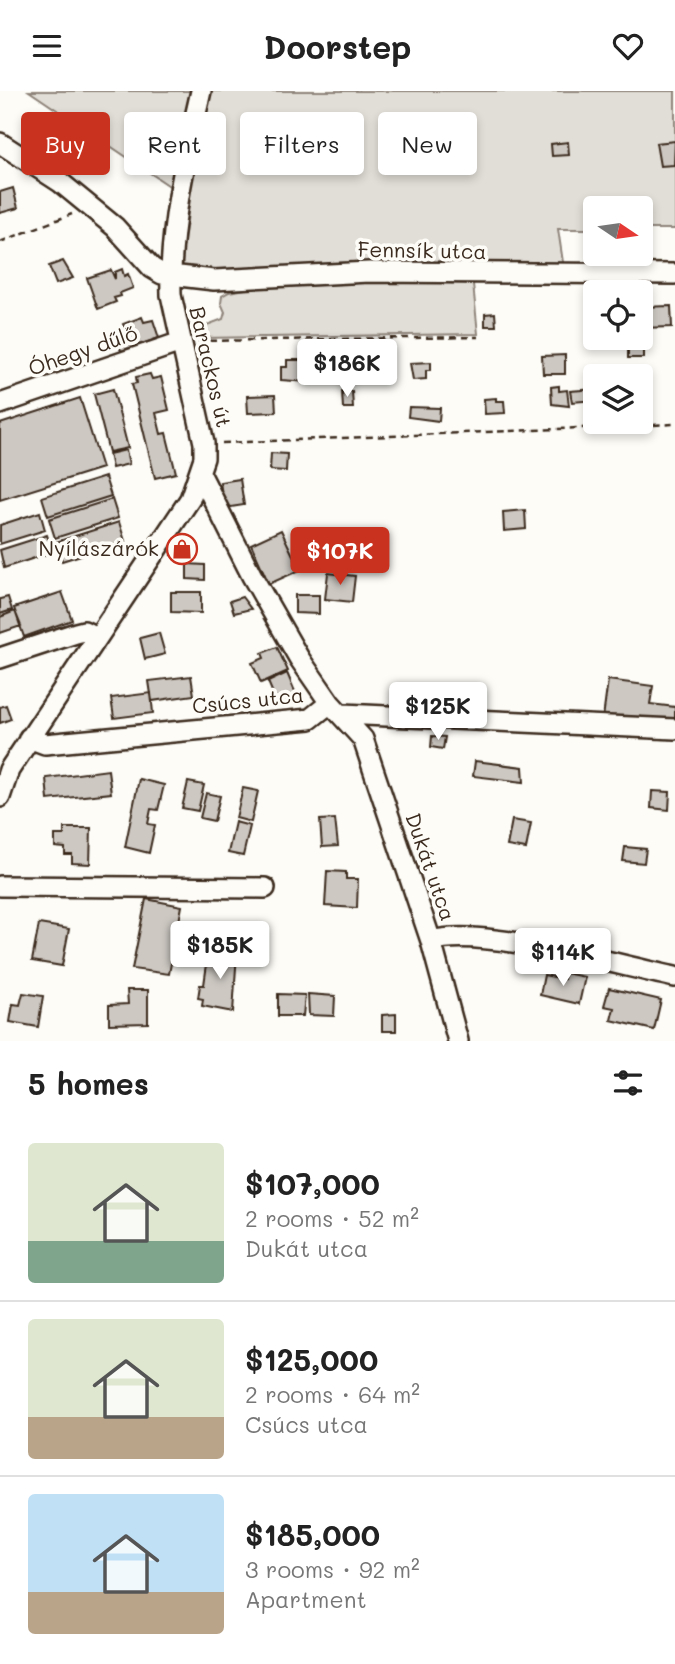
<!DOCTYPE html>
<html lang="en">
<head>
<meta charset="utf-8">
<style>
  :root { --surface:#fff; --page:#f6f6f6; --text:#222; --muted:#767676; --line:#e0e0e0; --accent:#c8321e }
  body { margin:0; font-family:Mali,sans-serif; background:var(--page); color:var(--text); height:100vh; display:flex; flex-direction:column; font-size:26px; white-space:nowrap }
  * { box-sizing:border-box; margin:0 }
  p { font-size:23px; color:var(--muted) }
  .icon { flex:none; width:38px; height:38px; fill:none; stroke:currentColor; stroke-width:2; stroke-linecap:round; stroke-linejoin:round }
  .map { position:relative; height:950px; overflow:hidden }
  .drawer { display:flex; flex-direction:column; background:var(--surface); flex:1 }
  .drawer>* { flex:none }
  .guide { position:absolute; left:21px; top:21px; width:634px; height:63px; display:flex; gap:14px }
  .needle { width:46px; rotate:103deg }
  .tools { position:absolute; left:583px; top:105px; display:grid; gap:14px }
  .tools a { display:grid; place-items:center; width:70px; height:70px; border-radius:7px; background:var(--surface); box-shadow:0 4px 10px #0003; font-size:35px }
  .price { position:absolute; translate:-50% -60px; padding:0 16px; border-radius:7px; background:#fff; color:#222; font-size:23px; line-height:46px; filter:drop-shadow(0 2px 4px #0008) }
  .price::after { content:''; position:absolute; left:50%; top:42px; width:21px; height:16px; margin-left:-10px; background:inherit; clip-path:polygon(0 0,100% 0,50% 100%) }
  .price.active { background:var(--accent); color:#fff }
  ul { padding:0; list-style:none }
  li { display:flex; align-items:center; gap:21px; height:175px; padding:0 28px }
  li+li { border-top:2px solid var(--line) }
  li span { display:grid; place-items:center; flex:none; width:196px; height:140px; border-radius:7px; color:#555 }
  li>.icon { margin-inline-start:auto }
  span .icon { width:84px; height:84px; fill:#fffc; stroke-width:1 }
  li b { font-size:30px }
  h2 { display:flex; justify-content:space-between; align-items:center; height:84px; padding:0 28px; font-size:30px }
  .pill { padding:0 24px; border-radius:7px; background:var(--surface); box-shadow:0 4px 10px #0003; font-size:24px; line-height:63px }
  .pill.active { background:var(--accent); color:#fff }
  header { display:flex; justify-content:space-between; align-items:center; height:91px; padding:0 28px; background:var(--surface); font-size:32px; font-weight:700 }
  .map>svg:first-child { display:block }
  .green { fill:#e1ded7; stroke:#8e847a; stroke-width:2 }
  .building { fill:#cdc8c2; stroke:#3b2a1e; stroke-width:2 }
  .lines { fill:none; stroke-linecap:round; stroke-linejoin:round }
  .minor-casing { stroke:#3b2a1e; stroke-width:24 }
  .path { stroke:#3b2a1e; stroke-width:2.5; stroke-dasharray:7 5; stroke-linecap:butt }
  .minor { stroke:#fdfcf7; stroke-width:19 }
  .labels { text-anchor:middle; stroke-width:7; stroke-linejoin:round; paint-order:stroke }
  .street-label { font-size:21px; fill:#3b2a1e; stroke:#fdfcf7 }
  .poi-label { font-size:21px; fill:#3b2a1e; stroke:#fdfcf7; text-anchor:end }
</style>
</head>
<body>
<header><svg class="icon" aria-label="menu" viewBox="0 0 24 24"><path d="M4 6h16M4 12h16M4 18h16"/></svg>Doorstep<svg class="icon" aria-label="heart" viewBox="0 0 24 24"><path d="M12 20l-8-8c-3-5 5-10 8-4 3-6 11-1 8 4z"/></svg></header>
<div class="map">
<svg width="675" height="950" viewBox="0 0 675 950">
  <rect width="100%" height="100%" fill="#fdfcf7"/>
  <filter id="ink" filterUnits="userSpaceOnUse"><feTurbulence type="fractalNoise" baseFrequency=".0143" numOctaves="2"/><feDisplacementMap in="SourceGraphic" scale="14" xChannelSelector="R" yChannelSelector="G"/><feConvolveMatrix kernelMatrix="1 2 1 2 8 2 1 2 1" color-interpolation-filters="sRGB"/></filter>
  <g filter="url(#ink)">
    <!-- green -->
    <path class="green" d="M29,0H675V138H641L640,117H595V138H558L564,178L238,182L184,176L181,170L190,109Z
      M370,189L473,193L478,243L200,247L207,234L223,228L225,221L221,212L222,205L229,201L290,190Z"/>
    <!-- building -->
    <path class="building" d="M675,50L674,74L660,75L656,52Z
      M568,51L569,64L552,65L551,53Z
      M13,97L18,117L0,122V101Z
      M63,170L73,187L56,193L49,175Z
      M122,178L124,185L128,183L133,197L120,202L121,205L114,207L116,211L98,218L87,187L111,179L115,188V181Z
      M671,215L672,236L640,237V216Z
      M495,222L496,235H485V223Z
      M142,226L144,231L153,229L159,247L121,260L115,242L125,238L123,233Z
      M628,255H644V267H628Z
      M565,264V283H543L542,265Z
      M287,269H308V291L281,289V276H287Z
      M431,271V279H426V288L413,289L410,272Z
      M150,283L152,288L161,286L169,319L156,322L161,343L166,342L176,382L155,387L132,293L137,292L136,286Z
      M559,295V300L567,299L569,315L552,313L551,296Z
      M113,298L128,357L109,361L94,303Z
      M595,298V309L572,311L570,300Z
      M342,300H352L353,317H343Z
      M275,304L276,321L248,322L247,305Z
      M80,307L102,377L0,409V333Z
      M496,307V310H504L505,322L485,323L484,308Z
      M409,316L440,317L439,330L408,326Z
      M126,359L129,373L112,377L109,363Z
      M271,362L287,363L286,380L270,379Z
      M105,386L111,405L48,425L42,406Z
      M240,388L244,414L224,417L220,391Z
      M112,408L118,427L55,447L49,428Z
      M525,419L526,438L504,440L503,421Z
      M40,421L45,439L0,453V434Z
      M119,431L125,450L62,470L56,451Z
      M281,439L300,479L269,493L251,453Z
      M47,444L53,461L4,477L0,459Z
      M176,449L192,454L187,469L171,464Z
      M187,473L205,474V489L187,488Z
      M328,482L355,485L352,511L325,508Z
      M62,501L72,529L24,546L14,517Z
      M171,501H201V522L171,521Z
      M295,504H319V523L295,522Z
      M8,506L12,519L0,523V508Z
      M242,506L251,518L234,522L230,510Z
      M15,520L21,535L0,542V526Z
      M159,542L165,563L145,568L140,547Z
      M277,556L288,580L261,592L252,572L264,567L262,562Z
      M287,582L296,603L277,612L268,591Z
      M191,585L194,604L152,610L149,590Z
      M608,589L653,595L650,613L675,616V636L603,627Z
      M151,602L153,622L114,627L111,607Z
      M6,614L11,628L0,632V616Z
      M432,645L445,646L443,658L431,656Z
      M475,670L523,676L524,691L473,685Z
      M108,679L111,702L48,709L46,687Z
      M139,688L164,694L158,719L151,718L148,733L155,734L149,762L125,756Z
      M188,691L204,694L198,720L182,717Z
      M243,697L258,700L251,731L236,727Z
      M652,700L670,701L669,719L651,717Z
      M206,702L220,705L214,730L200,727Z
      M335,728L338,755L322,756L320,729Z
      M512,729L531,732L526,758L507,755Z
      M235,731L250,735L243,765L228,762Z
      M64,737H91L90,773L72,772V764H65V757L55,756V744H64Z
      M625,756L646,758L644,772L623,770Z
      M327,780L346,781V788H358L357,817L325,815Z
      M146,808L182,815L169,883L132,878Z
      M39,833L69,838L62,875L32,870Z
      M215,858L237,861L233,921L202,915L203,908L198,907L200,894H204L208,866L214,867Z
      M565,882L585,886L579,913L540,904L544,884L564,888Z
      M609,897L661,909L654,939L611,929L614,917L604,915Z
      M127,899H148V932L109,933V914L128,913Z
      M23,902L43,905L38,936L10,931L13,913L20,914Z
      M278,903L305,904L303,925H278Z
      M308,903L335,905L334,925L309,924Z
      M396,923V940H382V924Z"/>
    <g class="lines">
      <!-- minor casing -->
      <g class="minor-casing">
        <path id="minor" d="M0,52L60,91L115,136L152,177L162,183L214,189L369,181L675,183
          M0,313L181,251
          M200,382L252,485L299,567L330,612L363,648L431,850L458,950
          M0,567L76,542L84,540L96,546
          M343,623L675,638
          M29,647L45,653L310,628L330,612
          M0,706L9,679L190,408L204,367V352L171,204C169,137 186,66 201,0
          M0,795L265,797
          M431,850C483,835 617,874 675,886"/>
      </g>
      <!-- path -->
      <path class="path" d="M0,151L72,123
        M198,250L478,246
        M222,352L675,333"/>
      <!-- minor -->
      <use href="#minor" class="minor"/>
    </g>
  </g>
  <!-- icons -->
  <defs>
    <g id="shop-ring" transform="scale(1.575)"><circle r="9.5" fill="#fdfcf7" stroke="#c8321e" stroke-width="1.5"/><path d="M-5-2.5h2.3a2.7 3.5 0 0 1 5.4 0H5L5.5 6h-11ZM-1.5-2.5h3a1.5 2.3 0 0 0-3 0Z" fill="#c8321e"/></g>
  </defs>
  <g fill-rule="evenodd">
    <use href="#shop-ring" x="182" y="458"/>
  </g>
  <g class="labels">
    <!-- street labels -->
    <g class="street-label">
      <text transform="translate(422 160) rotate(1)" y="7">Fennsík utca</text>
      <text transform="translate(83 260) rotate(-19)" y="7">Óhegy dűlő</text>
      <text transform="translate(210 276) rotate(77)" y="7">Barackos út</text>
      <text transform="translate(248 610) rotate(-6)" y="7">Csúcs utca</text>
      <text transform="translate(430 776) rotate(71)" y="7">Dukát utca</text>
    </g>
    <!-- poi labels -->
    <g class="poi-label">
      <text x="159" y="465">Nyílászárók</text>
    </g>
  </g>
</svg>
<div class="tools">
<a><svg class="needle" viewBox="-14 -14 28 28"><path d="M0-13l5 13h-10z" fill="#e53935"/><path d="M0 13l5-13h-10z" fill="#767676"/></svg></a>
<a><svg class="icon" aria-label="locate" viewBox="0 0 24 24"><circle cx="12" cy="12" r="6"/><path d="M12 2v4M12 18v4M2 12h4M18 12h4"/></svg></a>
<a><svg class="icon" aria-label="layers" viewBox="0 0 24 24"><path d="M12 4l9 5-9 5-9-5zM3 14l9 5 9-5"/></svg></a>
</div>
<b class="price" style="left:347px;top:308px">$186K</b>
<b class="price active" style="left:340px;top:496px">$107K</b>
<b class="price" style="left:438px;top:651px">$125K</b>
<b class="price" style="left:220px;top:890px">$185K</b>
<b class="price" style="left:563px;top:897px">$114K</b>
<div class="guide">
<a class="pill active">Buy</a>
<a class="pill">Rent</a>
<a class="pill">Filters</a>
<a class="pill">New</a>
</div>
</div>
<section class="drawer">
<h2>5 homes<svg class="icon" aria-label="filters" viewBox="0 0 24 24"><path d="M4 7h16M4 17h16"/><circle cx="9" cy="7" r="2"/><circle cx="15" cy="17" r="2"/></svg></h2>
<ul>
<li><span style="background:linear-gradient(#dfe7d0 70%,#7fa58c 0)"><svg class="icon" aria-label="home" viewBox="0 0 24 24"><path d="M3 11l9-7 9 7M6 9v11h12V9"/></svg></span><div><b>$107,000</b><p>2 rooms · 52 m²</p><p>Dukát utca</p></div></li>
<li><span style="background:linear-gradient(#dfe7d0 70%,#b9a48a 0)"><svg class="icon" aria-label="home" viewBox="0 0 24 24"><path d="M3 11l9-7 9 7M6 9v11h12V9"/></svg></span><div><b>$125,000</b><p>2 rooms · 64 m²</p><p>Csúcs utca</p></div></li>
<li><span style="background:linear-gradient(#bfe0f5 70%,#b9a48a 0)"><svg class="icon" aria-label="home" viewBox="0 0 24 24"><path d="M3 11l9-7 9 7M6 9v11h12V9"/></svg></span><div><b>$185,000</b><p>3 rooms · 92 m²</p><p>Apartment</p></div></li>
</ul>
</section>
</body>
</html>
